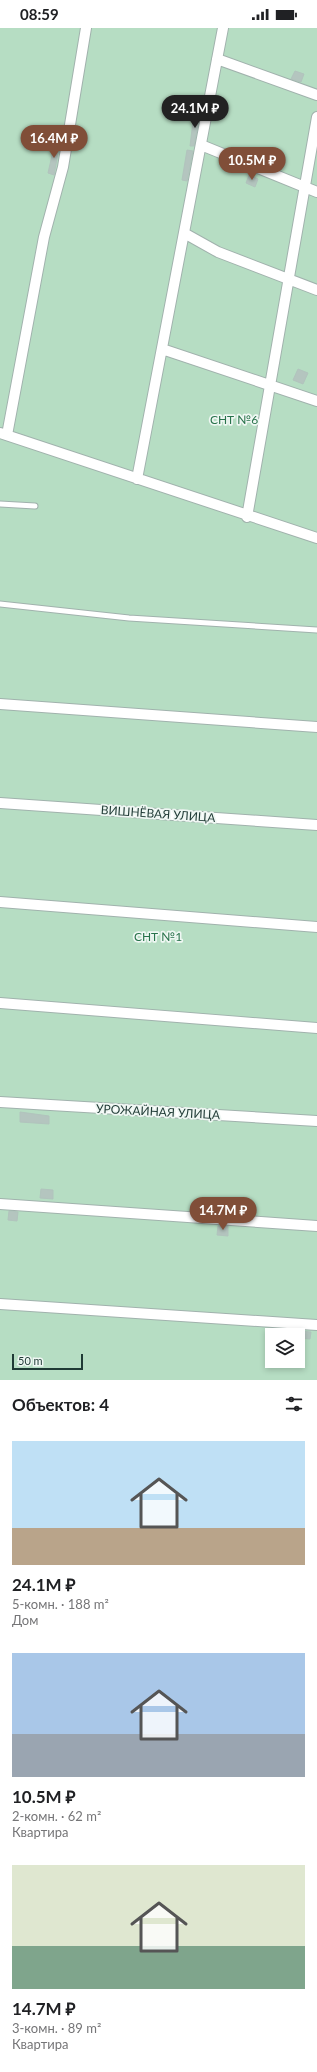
<!DOCTYPE html>
<html lang="ru">
<head>
<meta charset="utf-8">
<style>
  :root { --surface:#fff; --page:#f6f6f6; --text:#202124; --muted:#757577; --accent:#804e38 }
  body { margin:0; font-family:Lato,sans-serif; background:var(--page); color:var(--text); height:100vh; display:flex; flex-direction:column; font-size:15px; white-space:nowrap }
  * { box-sizing:border-box; margin:0 }
  p { font-size:13px; color:var(--muted) }
  .icon { flex:none; width:22px; height:22px; fill:none; stroke:currentColor; stroke-width:2; stroke-linecap:round; stroke-linejoin:round }
  .map { position:relative; height:1352px; overflow:hidden }
  .drawer { display:flex; flex-direction:column; background:var(--surface); flex:1 }
  .drawer>* { flex:none }
  .fabs { position:absolute; left:265px; top:1300px; display:grid; gap:8px }
  .fabs a { display:grid; place-items:center; width:40px; height:40px; border-radius:0px; background:var(--surface); box-shadow:0 2px 6px #0003; font-size:20px }
  .scale { position:absolute; left:12px; bottom:10px; width:71px; box-sizing:border-box; padding-left:4px; border:2px solid #1f3a35; border-top:0; font-size:11px; line-height:14px; white-space:nowrap; color:#1f3a35; -webkit-text-stroke:3px #eff7f3; paint-order:stroke }
  .price { position:absolute; translate:-50% -34px; padding:0 9px; border-radius:14px; background:var(--accent); color:#fff; font-size:13px; line-height:26px; filter:drop-shadow(0 1px 2px #0008) }
  .price::after { content:''; position:absolute; left:50%; top:24px; width:12px; height:9px; margin-left:-6px; background:inherit; clip-path:polygon(0 0,100% 0,50% 100%) }
  .price.current { background:#222; color:#fff }
  ul { padding:0; list-style:none }
  li { display:grid; align-content:center; gap:8px; height:212px; padding:0 12px }
  li span { display:grid; place-items:center; height:124px; border-radius:0px; color:#555 }
  li>.icon { margin-inline-start:auto }
  span .icon { width:72px; height:72px; fill:#fffc; stroke-width:1 }
  li b { font-size:17px }
  h2 { display:flex; justify-content:space-between; align-items:center; height:48px; padding:0 12px; font-size:17px }
  .status { display:flex; justify-content:space-between; align-items:center; height:28px; padding:0 20px; background:var(--surface); direction:ltr }
  .status svg { height:11px; fill:currentColor }
  .map>svg:first-child { display:block }
  .green { fill:#b6ddc3; fill-rule:evenodd }
  .building { fill:#b4c5bf; stroke:#b1c4bd }
  .lines { fill:none; stroke-linecap:round; stroke-linejoin:round }
  .service-casing { stroke:#a1b2ad; stroke-width:7 }
  .minor-casing { stroke:#a1b2ad; stroke-width:12 }
  .service { stroke:#fff; stroke-width:5 }
  .minor { stroke:#fff; stroke-width:10 }
  .labels { text-anchor:middle; stroke-width:3.5; stroke-linejoin:round; paint-order:stroke }
  .park-label { font-size:12px; fill:#28724b; stroke:#eff7f3 }
  .street-label { font-size:12px; fill:#1f3a35; stroke:#eff7f3 }
</style>
</head>
<body>
<div class="status"><b>08:59</b><svg viewBox="0 0 49 12"><path d="M0 12V9h3v3zM5 12V6h3v6zM10 12V3h3v9zM15 12V0h3v12zM26 1h20v11H26zM47 4h2v5h-2z"/></svg></div>
<div class="map">
<svg width="317" height="1352" viewBox="0 0 317 1352">
  <rect width="100%" height="100%" fill="#deeae6"/>
  <!-- green -->
  <path class="green" d="M0,0H317V1352H0ZM272,1307H298V1333H272Z"/>
  <!-- building -->
  <path class="building" d="M295,43L304,46L301,54L291,51Z
    M194,85L200,86L194,118H190Z
    M55,114L60,115L54,147L48,145Z
    M187,122L193,123L187,153L182,152Z
    M249,147L258,151L255,159L246,155Z
    M298,341L308,345L303,356L293,352Z
    M20,1084L49,1088V1096L20,1094Z
    M41,1161L53,1162V1171L40,1170Z
    M9,1183L18,1184L17,1193L8,1192Z
    M218,1198H228V1208L217,1207Z
    M300,1303L311,1304L310,1311L299,1310Z"/>
  <g class="lines">
    <!-- service casing -->
    <g class="service-casing">
      <path id="service" d="M0,476L35,478
        M0,576L129,590L317,602"/>
    </g>
    <!-- minor casing -->
    <g class="minor-casing">
      <path id="minor" d="M217,31L317,67
        M201,117L317,164
        M184,205L218,224L317,262
        M162,321L317,373
        M0,405L317,510
        M7,407L44,209L63,139L86,0
        M137,451L223,0
        M247,489L317,89
        M0,676L317,699
        M0,775L317,797
        M0,874L317,899
        M0,975L317,1000
        M0,1074L317,1093
        M0,1176L317,1198
        M0,1276L317,1297"/>
    </g>
    <!-- service -->
    <use href="#service" class="service"/>
    <!-- minor -->
    <use href="#minor" class="minor"/>
  </g>
  <g class="labels">
    <!-- park labels -->
    <g class="park-label">
      <text x="234" y="396">СНТ №6</text>
      <text x="158" y="913">СНТ №1</text>
    </g>
    <!-- street labels -->
    <g class="street-label">
      <text transform="translate(158 786) rotate(4)" y="4">ВИШНЁВАЯ УЛИЦА</text>
      <text transform="translate(158 1084) rotate(3)" y="4">УРОЖАЙНАЯ УЛИЦА</text>
    </g>
  </g>
</svg>
<div class="fabs">
<a><svg class="icon" aria-label="layers" viewBox="0 0 24 24"><path d="M12 4l9 5-9 5-9-5zM3 14l9 5 9-5"/></svg></a>
</div>
<div class="scale">50 m</div>
<b class="price current" style="left:195px;top:101px">24.1M ₽</b>
<b class="price" style="left:54px;top:131px">16.4M ₽</b>
<b class="price" style="left:252px;top:153px">10.5M ₽</b>
<b class="price" style="left:223px;top:1203px">14.7M ₽</b>
</div>
<section class="drawer">
<h2>Объектов: 4<svg class="icon" aria-label="filters" viewBox="0 0 24 24"><path d="M4 7h16M4 17h16"/><circle cx="9" cy="7" r="2"/><circle cx="15" cy="17" r="2"/></svg></h2>
<ul>
<li><span style="background:linear-gradient(#bfe0f5 70%,#b9a48a 0)"><svg class="icon" aria-label="home" viewBox="0 0 24 24"><path d="M3 11l9-7 9 7M6 9v11h12V9"/></svg></span><div><b>24.1M ₽</b><p>5-комн. · 188 m²</p><p>Дом</p></div></li>
<li><span style="background:linear-gradient(#a9c7e8 65%,#9aa5b1 0)"><svg class="icon" aria-label="home" viewBox="0 0 24 24"><path d="M3 11l9-7 9 7M6 9v11h12V9"/></svg></span><div><b>10.5M ₽</b><p>2-комн. · 62 m²</p><p>Квартира</p></div></li>
<li><span style="background:linear-gradient(#dfe7d0 65%,#7fa58c 0)"><svg class="icon" aria-label="home" viewBox="0 0 24 24"><path d="M3 11l9-7 9 7M6 9v11h12V9"/></svg></span><div><b>14.7M ₽</b><p>3-комн. · 89 m²</p><p>Квартира</p></div></li>
</ul>
</section>
</body>
</html>
